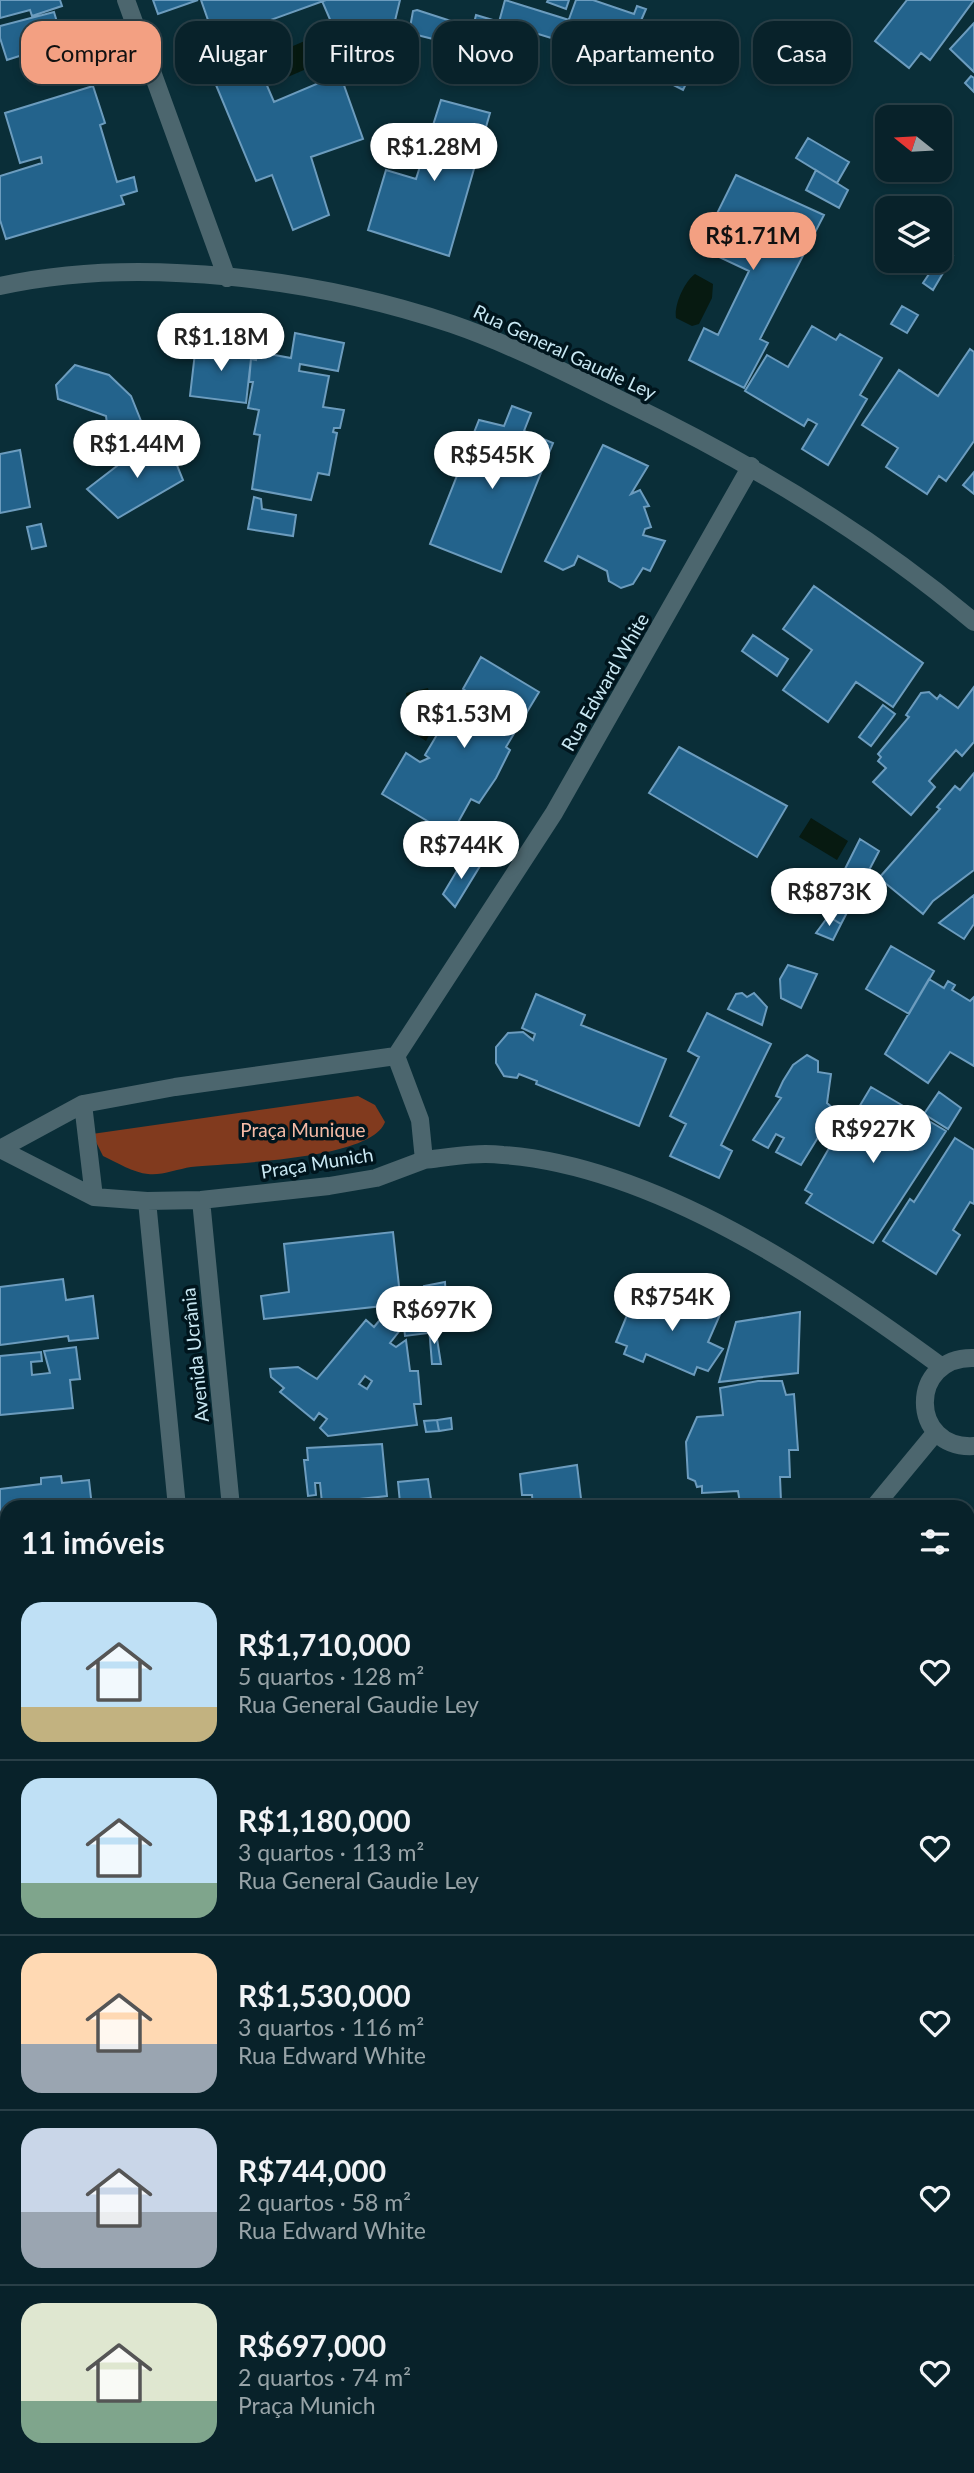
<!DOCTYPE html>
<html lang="pt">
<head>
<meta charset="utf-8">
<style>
  :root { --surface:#08222a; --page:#112a32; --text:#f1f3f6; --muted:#98a4a8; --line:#293f47; --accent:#f3a082 }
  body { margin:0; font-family:Lato,sans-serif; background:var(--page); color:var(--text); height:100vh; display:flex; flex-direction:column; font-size:26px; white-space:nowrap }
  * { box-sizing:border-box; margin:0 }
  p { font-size:23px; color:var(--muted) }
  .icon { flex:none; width:38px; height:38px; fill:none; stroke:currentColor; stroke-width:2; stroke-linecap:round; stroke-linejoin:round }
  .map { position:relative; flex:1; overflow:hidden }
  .drawer { position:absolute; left:0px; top:1500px; width:975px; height:975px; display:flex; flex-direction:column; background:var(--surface); border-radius:21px 21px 0 0; box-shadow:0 4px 10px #0003,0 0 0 2px var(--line) }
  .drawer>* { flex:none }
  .hud { position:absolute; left:21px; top:21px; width:933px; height:63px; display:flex; gap:14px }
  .needle { width:46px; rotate:288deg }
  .tools { position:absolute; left:875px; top:105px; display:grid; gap:14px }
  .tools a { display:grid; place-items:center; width:77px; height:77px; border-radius:14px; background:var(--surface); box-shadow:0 4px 10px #0003,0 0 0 2px var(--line); font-size:35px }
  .price { position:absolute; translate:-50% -60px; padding:0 16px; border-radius:24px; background:#fff; color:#222; font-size:23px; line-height:46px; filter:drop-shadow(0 2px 4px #0008) }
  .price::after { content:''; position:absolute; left:50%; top:42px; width:21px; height:16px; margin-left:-10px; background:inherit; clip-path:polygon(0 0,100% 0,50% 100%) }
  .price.on { background:var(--accent); color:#111 }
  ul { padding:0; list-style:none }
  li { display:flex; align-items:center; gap:21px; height:175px; padding:0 21px }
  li+li { border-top:2px solid var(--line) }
  li span { display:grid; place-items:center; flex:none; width:196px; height:140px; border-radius:21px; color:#555 }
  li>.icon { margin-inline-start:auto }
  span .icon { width:84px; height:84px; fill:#fffc; stroke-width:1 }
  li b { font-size:30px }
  h2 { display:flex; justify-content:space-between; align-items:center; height:84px; padding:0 21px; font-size:30px }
  .pill { padding:0 24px; border-radius:21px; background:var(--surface); box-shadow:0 4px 10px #0003,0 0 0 2px var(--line); font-size:24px; line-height:63px }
  .pill.on { background:var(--accent); color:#111 }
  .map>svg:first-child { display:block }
  .green { fill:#813a1e }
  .water { fill:#071a11 }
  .building { fill:#23638c; stroke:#6c9cbe; stroke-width:2; fill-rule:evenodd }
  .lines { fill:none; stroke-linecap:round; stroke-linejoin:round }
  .path { stroke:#648590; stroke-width:4.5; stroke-dasharray:5 5; stroke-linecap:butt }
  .minor { stroke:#4c666e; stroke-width:18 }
  .major { stroke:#6ca2b3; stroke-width:18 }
  .labels { text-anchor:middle; stroke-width:7; stroke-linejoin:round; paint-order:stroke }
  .street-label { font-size:19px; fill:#c9e8f3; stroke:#00151d }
  .park-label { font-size:19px; fill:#f5bba6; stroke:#00151d }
</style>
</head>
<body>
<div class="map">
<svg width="974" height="2473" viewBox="0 0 974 2473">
  <rect width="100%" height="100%" fill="#0a2e38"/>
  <!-- green -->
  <path class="green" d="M358,1096L375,1105L385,1122C372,1160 228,1163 191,1167C178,1169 160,1176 148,1174C134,1173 116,1162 103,1156L92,1134Z
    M214,2468H394V2473H215Z"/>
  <!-- water -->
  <path class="water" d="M313,30L322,33L332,58L283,79L272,55L307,40L306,35Z
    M695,274L713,284L712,298L699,324L692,326L676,318C674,305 684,282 695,274Z
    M428,688L437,720L426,741L412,732L406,693Z
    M811,818L848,841L837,860L799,837Z"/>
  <!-- building -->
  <path class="building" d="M0,0H60L62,6L32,16L30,10L0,18Z
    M153,0H198L158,14Z
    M201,0H326L215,40Z
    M326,0H400L386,58L378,57L362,67L364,72L351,78L337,43L329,46L324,36L335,31L322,1Z
    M505,0L569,20L561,41L499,22Z
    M548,0H569L566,9L547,2Z
    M576,0H593L634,14L637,6L646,9L624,60L561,41Z
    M907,0H974L930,60L921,53L909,68L875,41Z
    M417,10L457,23L453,44L409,33L413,11Z
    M54,12L63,42L7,60L0,38V26Z
    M476,15L523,29L516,52L509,43L472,31Z
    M974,23V72L950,49Z
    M640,24L702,51L683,90L624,60Z
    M245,34L274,102L340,74L363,139L311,157L329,215L293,230L272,175L256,181L201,49Z
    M971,76L974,78V92L965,83Z
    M93,86L105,123L100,125L117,182L134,177L137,191L121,196L124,204L6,239L0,220V176L42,163L41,157L20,163L5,113Z
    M441,100L490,113L449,256L368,230L386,170L416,179Z
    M808,138L849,162L837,183L796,158Z
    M816,170L848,190L839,208L806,190Z
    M736,175L824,215L760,339L768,343L744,388L689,360L704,328L718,335L749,271L700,248Z
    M940,244L953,256L933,290L923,283L931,271L917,261H940Z
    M902,306L918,315L907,333L891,324Z
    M812,326L836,340L840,334L882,358L860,395L867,399L828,465L802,449L817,424L808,419L804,426L745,391L767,355L788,367Z
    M295,333L344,343L338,371L300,364L299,371L329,376L323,407L344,410L340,428H334L333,432L337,433L329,475L318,473L311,500L252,489L260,435L254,434L259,410L248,408L253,382H249L251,359L256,360L258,352L291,358Z
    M196,344L252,350L246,403L190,396Z
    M970,349L974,352V441L946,481L939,476L927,494L886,467L898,448L862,425L899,370L938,396Z
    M75,365L109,375L131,396L141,421L124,436L108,431L106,416L58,399L56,385Z
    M512,406L531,413L524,431L553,443L501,572L430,544L479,420L504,426Z
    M168,443L183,480L118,518L87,489L130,456Z
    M603,445L648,466L631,494L640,490L649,506L644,507L651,527L645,529L643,535L665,541L650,571L643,568L633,584L621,588L609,581L607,571L578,556L574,565L563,570L545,561Z
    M20,450L30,507L0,513V454Z
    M974,472V494L963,485Z
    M254,497L261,499L262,509L296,515L293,536L248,529Z
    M41,524L46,546L32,549L27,527Z
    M814,586L923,663L893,707L856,682L828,722L783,690L812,650L783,629Z
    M753,635L788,659L777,676L742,651Z
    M481,657L539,692L506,747L510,750L496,778L479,803L471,799L451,835L382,794L406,753L420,762L429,758L425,755L448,716L457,721L473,695L463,689Z
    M974,687V742L962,756L956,750L929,781L935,787L911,815L873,782L886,768L878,761L881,757L878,754L909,717L906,715L921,693L929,692L937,699L940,695L958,708Z
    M883,705L895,714L871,746L859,737Z
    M679,747L787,806L757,857L649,793Z
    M974,773V870L933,901L923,914L879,878L940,809L937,807L955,786L960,790Z
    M860,839L879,851L841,924L823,913Z
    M465,857L480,866L455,907L443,894Z
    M974,895V924L964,939L939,923Z
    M825,914L841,924L833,940L816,933L827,918Z
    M891,946L934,971L909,1014L866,989Z
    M788,965L817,974L801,1008L781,998L780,979Z
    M929,979L944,988L948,981L955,985L952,990L970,1001L974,997V1066L950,1052L928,1083L885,1054Z
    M742,993L747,997L754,993L767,1007L762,1025L728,1009L736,994Z
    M536,994L585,1015L581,1025L666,1059L639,1126L536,1084L537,1081L519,1074L517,1078L504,1076L496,1063V1047L508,1033L523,1032L533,1040L535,1034L522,1028Z
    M707,1013L771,1044L721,1145L732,1151L719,1178L670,1156L686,1124L670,1116L699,1057L688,1051Z
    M807,1055L818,1061V1072L831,1074L827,1103L835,1110L801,1165L776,1152L784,1138L776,1134L768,1148L753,1140L781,1098L776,1096L783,1081L793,1065Z
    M871,1087L946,1131L873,1243L806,1203L812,1194L805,1190L832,1143L839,1147L843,1141L840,1139Z
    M939,1092L961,1108L948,1129L924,1114Z
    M955,1138L974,1150V1204L970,1202L953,1230L960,1235L936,1274L883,1241L910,1199L914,1202Z
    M393,1232L401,1304L264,1319L261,1296L289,1292L284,1244Z
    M63,1279L66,1300L93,1296L98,1338L69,1341L68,1336L0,1345V1287Z
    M445,1282L446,1299L426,1302L424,1286Z
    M664,1293L684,1302L687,1295L722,1310L708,1342L723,1349L708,1371L697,1367L694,1375L646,1354L643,1362L624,1354L627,1346L616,1342L632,1303L648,1309L651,1300L660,1303Z
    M425,1295L426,1302L413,1303L412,1297Z
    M426,1302L429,1333L405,1336L402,1305Z
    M800,1312L798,1373L719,1382L736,1322Z
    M384,1315L401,1329L390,1343L396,1347L406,1340L410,1371H418L421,1404H414L417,1425L328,1436L320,1428L327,1419L319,1413L314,1420L280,1392L284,1388L271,1377L270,1369L298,1367L317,1379L366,1320L374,1327ZM365,1376L372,1381L367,1389L359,1384Z
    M435,1326L441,1364H432L429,1327Z
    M76,1347L80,1379L70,1380L73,1408L0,1415V1356L41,1352L42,1361L31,1362L32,1375L50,1373L44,1351Z
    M758,1381H782L786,1395L794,1394L798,1450H789L790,1477H780L781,1501L740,1503L738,1491L702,1493V1486L697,1487L695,1481L688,1478L686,1442L697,1417L723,1415L720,1388Z
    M451,1418L452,1429L439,1431L437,1420Z
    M437,1420L439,1431L426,1432L424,1421Z
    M382,1444L387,1496L322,1503L320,1483H315L316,1495L308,1496L304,1460H308L307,1448Z
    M577,1465L582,1507H533L532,1495H522L520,1474Z
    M61,1476L62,1483L89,1480L92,1507H7V1540H0V1489L41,1484V1478Z
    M428,1479L431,1499L400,1503L398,1482Z
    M0,1549H7V1600L0,1554Z
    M968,1553H974V1632L968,1639Z
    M0,1610H7V1668H2Z
    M974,1736V1766L968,1748V1739Z
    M974,1829V1856L968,1857V1830Z
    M974,1857V1935L968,1936V1858Z
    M968,2083L969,2100L974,2099V2167L968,2168Z
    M0,2236H7V2315H0Z
    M0,2452H7V2468H52L53,2473H0Z"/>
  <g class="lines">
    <!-- path -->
    <path class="path" d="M968,1805L974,1804"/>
    <!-- minor -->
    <path class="minor" d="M126,0L227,278
      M0,286C139,255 318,279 452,324C513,345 570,375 627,403C751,463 869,533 974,622
      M396,1056L554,813L751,466
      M83,1104L94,1197
      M0,1149L94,1197L147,1201L201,1200L329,1186L376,1178L424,1160L420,1120L396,1056
      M0,1149L83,1104L175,1087L396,1056
      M424,1160C450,1157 476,1152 503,1155C655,1166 821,1278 942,1367
      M201,1200L231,1507
      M147,1201L177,1507
      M974,1358C908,1356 909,1450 974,1446
      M874,1507L936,1432
      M968,1998L974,1997
      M968,2030H974
      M0,2101L7,2098
      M0,2136L7,2137
      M968,2449L974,2448
      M459,2468L477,2473
      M682,2468V2473
      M140,2473L142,2468
      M772,2473L818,2468
      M935,2473V2468"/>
    <!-- major -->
    <path class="major" d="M0,1912L7,1918
      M0,1990L7,1998
      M171,2468L173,2473
      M458,2473L459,2468"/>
  </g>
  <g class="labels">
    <!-- street labels -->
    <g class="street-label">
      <text transform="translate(565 352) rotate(25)" y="7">Rua General Gaudie Ley</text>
      <text transform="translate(605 682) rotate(-60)" y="7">Rua Edward White</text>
      <text transform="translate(317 1163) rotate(-9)" y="7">Praça Munich</text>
      <text transform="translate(195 1355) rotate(-96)" y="7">Avenida Ucrânia</text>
    </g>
    <!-- park labels -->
    <g class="park-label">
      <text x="303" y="1137">Praça Munique</text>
    </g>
  </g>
</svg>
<div class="tools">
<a><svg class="needle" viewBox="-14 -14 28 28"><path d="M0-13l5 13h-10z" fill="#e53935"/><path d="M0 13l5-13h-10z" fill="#98a4a8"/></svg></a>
<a><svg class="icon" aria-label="layers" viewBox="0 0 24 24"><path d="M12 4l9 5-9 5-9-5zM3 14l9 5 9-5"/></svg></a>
</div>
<b class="price" style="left:434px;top:183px">R$1.28M</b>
<b class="price on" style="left:753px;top:272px">R$1.71M</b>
<b class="price" style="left:221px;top:373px">R$1.18M</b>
<b class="price" style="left:137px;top:480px">R$1.44M</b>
<b class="price" style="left:492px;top:491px">R$545K</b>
<b class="price" style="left:464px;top:750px">R$1.53M</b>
<b class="price" style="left:461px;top:881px">R$744K</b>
<b class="price" style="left:829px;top:928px">R$873K</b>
<b class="price" style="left:873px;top:1165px">R$927K</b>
<b class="price" style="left:672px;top:1333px">R$754K</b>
<b class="price" style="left:434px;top:1346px">R$697K</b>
<div class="hud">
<a class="pill on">Comprar</a>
<a class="pill">Alugar</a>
<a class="pill">Filtros</a>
<a class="pill">Novo</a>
<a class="pill">Apartamento</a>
<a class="pill">Casa</a>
</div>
<section class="drawer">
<h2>11 imóveis<svg class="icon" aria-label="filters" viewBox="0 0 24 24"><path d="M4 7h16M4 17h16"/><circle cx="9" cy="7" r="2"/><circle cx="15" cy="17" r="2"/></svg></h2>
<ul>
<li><span style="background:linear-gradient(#bfe0f5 75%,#c2b280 0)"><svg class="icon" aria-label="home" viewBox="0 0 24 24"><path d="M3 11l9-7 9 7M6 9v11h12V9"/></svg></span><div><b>R$1,710,000</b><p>5 quartos · 128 m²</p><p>Rua General Gaudie Ley</p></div><svg class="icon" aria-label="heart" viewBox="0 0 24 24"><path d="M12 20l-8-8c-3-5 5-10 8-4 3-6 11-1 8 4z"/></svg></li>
<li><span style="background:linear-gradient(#bfe0f5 75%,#7fa58c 0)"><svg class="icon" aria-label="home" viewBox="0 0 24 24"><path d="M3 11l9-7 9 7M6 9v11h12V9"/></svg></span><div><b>R$1,180,000</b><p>3 quartos · 113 m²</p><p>Rua General Gaudie Ley</p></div><svg class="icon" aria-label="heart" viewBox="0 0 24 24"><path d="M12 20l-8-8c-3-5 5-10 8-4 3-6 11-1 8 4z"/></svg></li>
<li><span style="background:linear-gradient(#ffd9b3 65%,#9aa5b1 0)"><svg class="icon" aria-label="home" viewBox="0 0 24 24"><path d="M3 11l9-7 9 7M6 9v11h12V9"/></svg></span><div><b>R$1,530,000</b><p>3 quartos · 116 m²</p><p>Rua Edward White</p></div><svg class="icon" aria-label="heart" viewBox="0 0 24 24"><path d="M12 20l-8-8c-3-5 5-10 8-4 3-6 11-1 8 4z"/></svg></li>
<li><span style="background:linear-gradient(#c9d6e8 60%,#9aa5b1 0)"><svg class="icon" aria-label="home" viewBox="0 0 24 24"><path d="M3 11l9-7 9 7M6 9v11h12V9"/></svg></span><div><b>R$744,000</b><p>2 quartos · 58 m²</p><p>Rua Edward White</p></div><svg class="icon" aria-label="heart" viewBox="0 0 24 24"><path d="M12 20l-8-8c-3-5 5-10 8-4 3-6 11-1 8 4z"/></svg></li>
<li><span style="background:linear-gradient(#dfe7d0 70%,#7fa58c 0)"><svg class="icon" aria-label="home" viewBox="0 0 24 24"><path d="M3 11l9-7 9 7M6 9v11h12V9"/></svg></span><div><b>R$697,000</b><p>2 quartos · 74 m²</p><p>Praça Munich</p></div><svg class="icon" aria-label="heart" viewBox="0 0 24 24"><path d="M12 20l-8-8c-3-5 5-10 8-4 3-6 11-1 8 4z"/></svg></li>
</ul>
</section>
</div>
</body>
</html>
